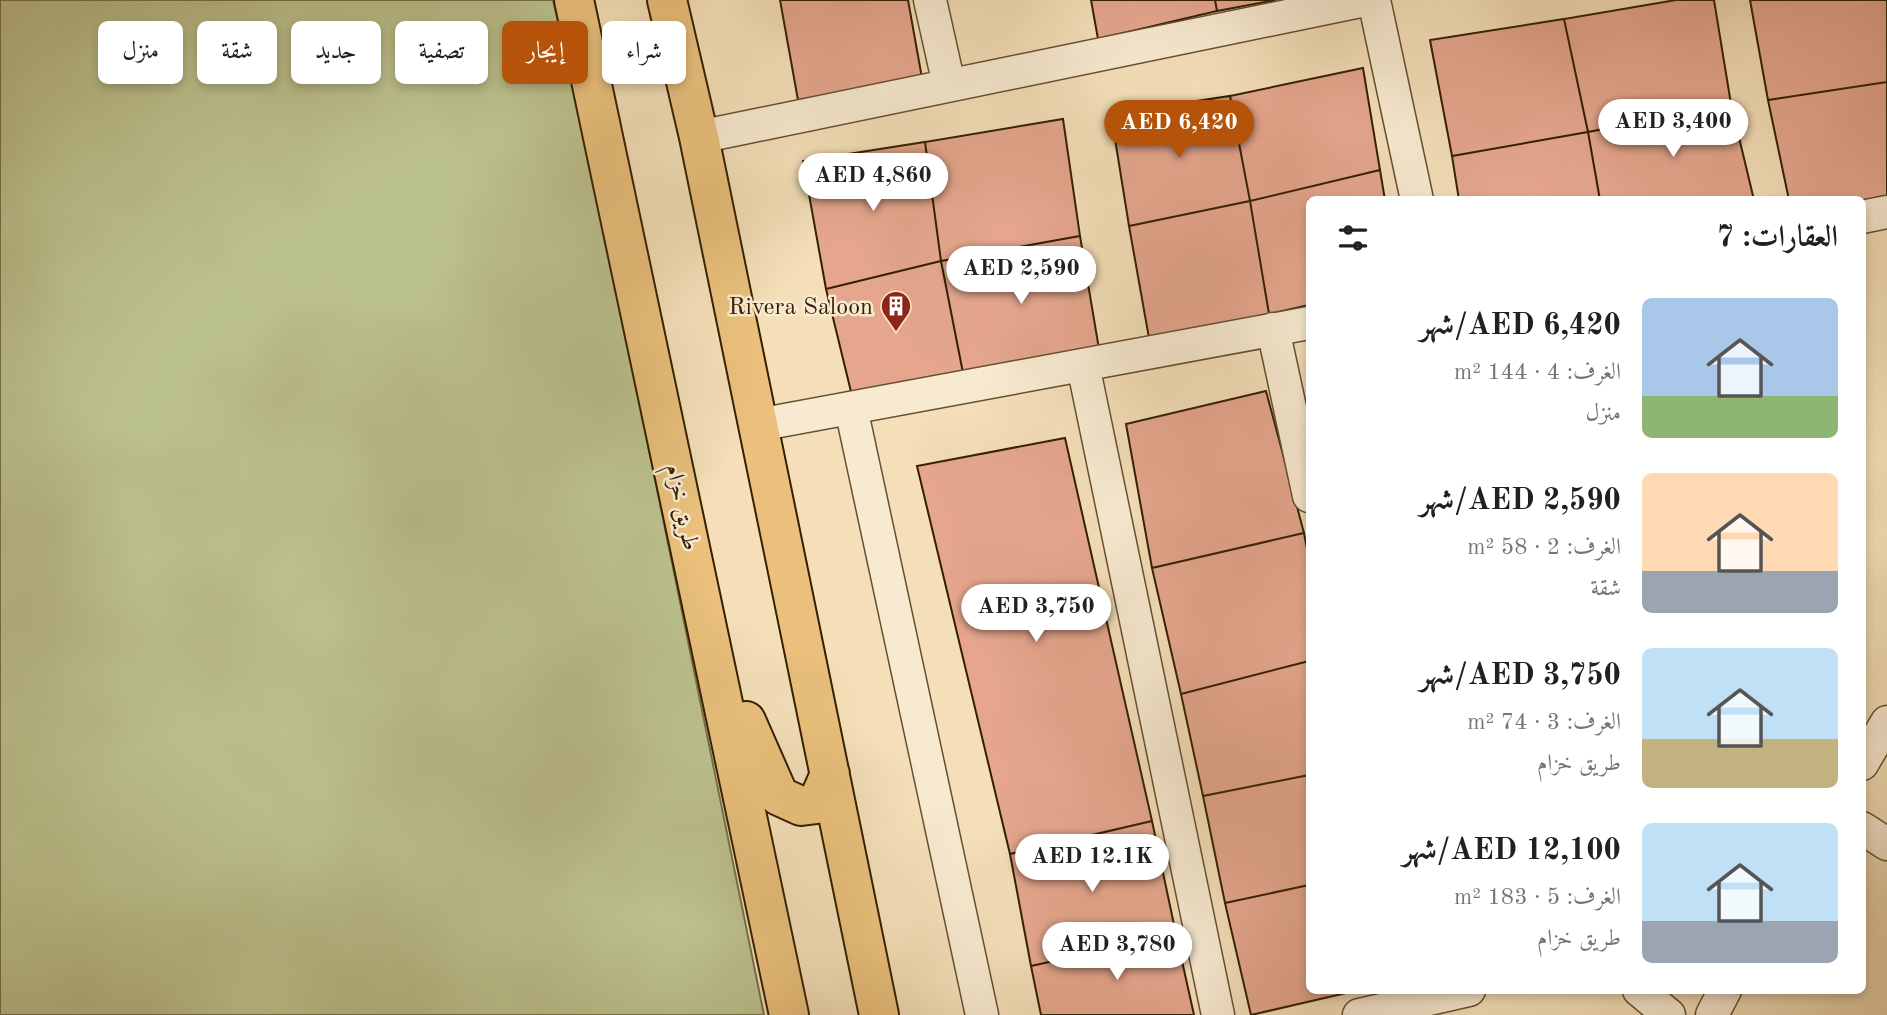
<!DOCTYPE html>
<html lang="ar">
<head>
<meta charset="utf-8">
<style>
  :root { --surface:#fff; --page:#f6f6f6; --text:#202124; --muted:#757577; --accent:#b45309 }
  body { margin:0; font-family:"Old Standard TT",Amiri,serif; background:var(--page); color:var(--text); direction:rtl; height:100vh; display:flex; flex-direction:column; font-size:26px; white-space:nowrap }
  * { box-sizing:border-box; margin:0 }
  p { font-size:23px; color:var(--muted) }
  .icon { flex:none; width:38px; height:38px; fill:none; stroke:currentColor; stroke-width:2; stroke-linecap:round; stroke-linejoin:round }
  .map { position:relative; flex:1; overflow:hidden; direction:ltr }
  .sheet { position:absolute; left:1306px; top:196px; width:560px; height:798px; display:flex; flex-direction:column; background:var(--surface); border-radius:10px; box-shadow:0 4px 10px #0003; direction:rtl }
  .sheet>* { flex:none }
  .hud { position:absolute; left:21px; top:21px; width:665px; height:63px; direction:rtl; display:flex; gap:14px }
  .price { position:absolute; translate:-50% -60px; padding:0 16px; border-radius:24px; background:#fff; color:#222; font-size:23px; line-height:46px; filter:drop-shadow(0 2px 4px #0008) }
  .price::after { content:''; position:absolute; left:50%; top:42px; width:21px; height:16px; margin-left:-10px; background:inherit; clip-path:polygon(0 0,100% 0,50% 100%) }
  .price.active { background:var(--accent); color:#fff }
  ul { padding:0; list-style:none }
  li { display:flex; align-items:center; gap:21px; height:175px; padding:0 28px }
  li span { display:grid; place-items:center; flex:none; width:196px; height:140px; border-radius:10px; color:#555 }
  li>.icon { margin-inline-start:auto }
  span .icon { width:84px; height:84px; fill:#fffc; stroke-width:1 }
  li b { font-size:30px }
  h2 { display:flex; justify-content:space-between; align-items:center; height:84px; padding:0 28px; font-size:30px }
  .tag { padding:0 24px; border-radius:10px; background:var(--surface); box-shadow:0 4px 10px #0003; font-size:24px; line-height:63px }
  .tag.active { background:var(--accent); color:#fff }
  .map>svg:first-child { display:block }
  .green { fill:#bcc28e; stroke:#787048; stroke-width:2 }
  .building { fill:#e5a68d; stroke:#341f03; stroke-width:2 }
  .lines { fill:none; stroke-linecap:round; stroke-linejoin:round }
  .minor-casing { stroke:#644f30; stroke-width:35 }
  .primary-casing { stroke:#341f03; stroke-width:42 }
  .minor { stroke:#f8ead1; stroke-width:32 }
  .primary { stroke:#eac07c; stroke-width:38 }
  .labels { text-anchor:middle; stroke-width:5; stroke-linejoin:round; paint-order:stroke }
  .poi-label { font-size:24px; fill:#341f03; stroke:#f8ead1; text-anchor:end }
  .street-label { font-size:24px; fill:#341f03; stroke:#f8ead1 }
</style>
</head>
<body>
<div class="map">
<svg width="1887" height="1015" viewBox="0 0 1887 1015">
  <rect width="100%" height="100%" fill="#f4dfb8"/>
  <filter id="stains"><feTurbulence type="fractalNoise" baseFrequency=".00286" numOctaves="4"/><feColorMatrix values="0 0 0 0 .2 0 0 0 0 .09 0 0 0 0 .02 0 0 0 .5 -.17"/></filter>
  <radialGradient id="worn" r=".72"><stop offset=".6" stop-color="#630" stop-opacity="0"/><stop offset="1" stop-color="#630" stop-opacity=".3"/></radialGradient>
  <!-- green -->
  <path class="green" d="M0,0H553L586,140L764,1015H0Z"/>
  <!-- building -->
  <path class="building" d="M780,0H908L922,78L798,100Z
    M1091,0H1215L1217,11L1098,39Z
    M1215,0H1276L1217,11Z
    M1676,0H1714L1731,104L1588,132L1564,19Z
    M1750,0H1887V82L1768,100Z
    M1564,19L1588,132L1452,156L1430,40Z
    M1363,68L1380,170L1250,201L1230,96Z
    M1887,82V202L1862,207V200H1789L1768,100Z
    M1230,96L1250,201L1129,226L1111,114Z
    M1731,104L1754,200H1600L1588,132Z
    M1063,119L1080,236L941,261L925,142Z
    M1588,132L1600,200H1459L1452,156Z
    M925,142L941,261L826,289L803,161Z
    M1380,170L1385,200H1309V305L1269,314L1250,201Z
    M1250,201L1269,314L1149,338L1129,226Z
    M1080,236L1099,349L964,378L941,261Z
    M941,261L964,378L854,404L826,289Z
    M1266,391L1304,533L1152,568L1126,424Z
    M1065,438L1152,821L1010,854L917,466Z
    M1304,533L1309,559V661L1181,694L1152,568Z
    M1309,661V775L1203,796L1181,694Z
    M1309,775V885L1225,903L1203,796Z
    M1152,821L1176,934L1031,966L1010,854Z
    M1309,885V990H1359L1251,1015L1225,903Z
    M1176,934L1194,1015H1041L1031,966Z"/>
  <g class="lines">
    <!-- minor casing -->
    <g class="minor-casing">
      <path id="minor" d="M930,0L949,85
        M1374,0L1417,200
        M699,137L1365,0
        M1862,217L1887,212
        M1273,329L1309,496
        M1083,365L1218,1015
        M851,408L982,1015
        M758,425L1309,323
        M1862,764L1887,722
        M1862,828L1887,844
        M1639,990L1669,1015
        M1359,1015L1469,990
        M1712,1015L1725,990"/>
    </g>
    <!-- primary casing -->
    <g class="primary-casing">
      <path id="primary" d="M574,0L789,1015
        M667,0L699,137L879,1015
        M746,721L779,796L801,806L817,804L830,774"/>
    </g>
    <!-- minor -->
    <use href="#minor" class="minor"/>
    <!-- primary -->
    <use href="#primary" class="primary"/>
  </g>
  <!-- icons -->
  <defs>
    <g id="building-pin" transform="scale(1.575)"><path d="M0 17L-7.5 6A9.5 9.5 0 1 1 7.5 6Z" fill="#8f2418" stroke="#f8ead1"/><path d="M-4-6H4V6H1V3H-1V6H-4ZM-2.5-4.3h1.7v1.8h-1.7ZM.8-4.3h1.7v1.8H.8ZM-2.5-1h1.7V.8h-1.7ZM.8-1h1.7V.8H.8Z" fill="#fff"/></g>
  </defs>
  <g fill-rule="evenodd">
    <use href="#building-pin" x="896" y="306"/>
  </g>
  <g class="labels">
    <!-- poi labels -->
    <g class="poi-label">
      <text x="873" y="314">Rivera Saloon</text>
    </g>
    <!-- street labels -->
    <g class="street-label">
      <text transform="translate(683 507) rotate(78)" y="8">طريق خزام</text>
    </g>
  </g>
  <rect width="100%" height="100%" filter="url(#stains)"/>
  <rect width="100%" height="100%" fill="url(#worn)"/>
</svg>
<b class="price" style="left:1673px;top:159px">AED 3,400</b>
<b class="price active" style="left:1179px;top:160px">AED 6,420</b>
<b class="price" style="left:873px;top:213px">AED 4,860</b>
<b class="price" style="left:1021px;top:306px">AED 2,590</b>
<b class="price" style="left:1036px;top:644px">AED 3,750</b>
<b class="price" style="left:1092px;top:894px">AED 12.1K</b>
<b class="price" style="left:1117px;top:982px">AED 3,780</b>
<div class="hud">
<a class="tag">شراء</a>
<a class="tag active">إيجار</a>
<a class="tag">تصفية</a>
<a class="tag">جديد</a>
<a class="tag">شقة</a>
<a class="tag">منزل</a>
</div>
<section class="sheet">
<h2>العقارات: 7<svg class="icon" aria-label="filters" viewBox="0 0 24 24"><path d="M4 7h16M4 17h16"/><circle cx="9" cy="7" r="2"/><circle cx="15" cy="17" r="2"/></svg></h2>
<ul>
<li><span style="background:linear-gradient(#a9c7e8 70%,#8fb573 0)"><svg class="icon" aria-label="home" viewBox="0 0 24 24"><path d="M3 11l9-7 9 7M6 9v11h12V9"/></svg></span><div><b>AED 6,420/شهر</b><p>الغرف: 4 · 144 m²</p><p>منزل</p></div></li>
<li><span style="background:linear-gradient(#ffd9b3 70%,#9aa5b1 0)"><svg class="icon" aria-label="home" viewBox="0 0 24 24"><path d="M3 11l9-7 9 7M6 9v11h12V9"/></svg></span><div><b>AED 2,590/شهر</b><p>الغرف: 2 · 58 m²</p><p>شقة</p></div></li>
<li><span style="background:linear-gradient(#bfe0f5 65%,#c2b280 0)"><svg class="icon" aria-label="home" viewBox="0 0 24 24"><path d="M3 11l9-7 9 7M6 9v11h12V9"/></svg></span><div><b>AED 3,750/شهر</b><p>الغرف: 3 · 74 m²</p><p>طريق خزام</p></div></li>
<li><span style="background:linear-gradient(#bfe0f5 70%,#9aa5b1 0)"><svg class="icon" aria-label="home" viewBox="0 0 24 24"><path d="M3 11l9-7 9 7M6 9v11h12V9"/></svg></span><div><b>AED 12,100/شهر</b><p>الغرف: 5 · 183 m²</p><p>طريق خزام</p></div></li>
</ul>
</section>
</div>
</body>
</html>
